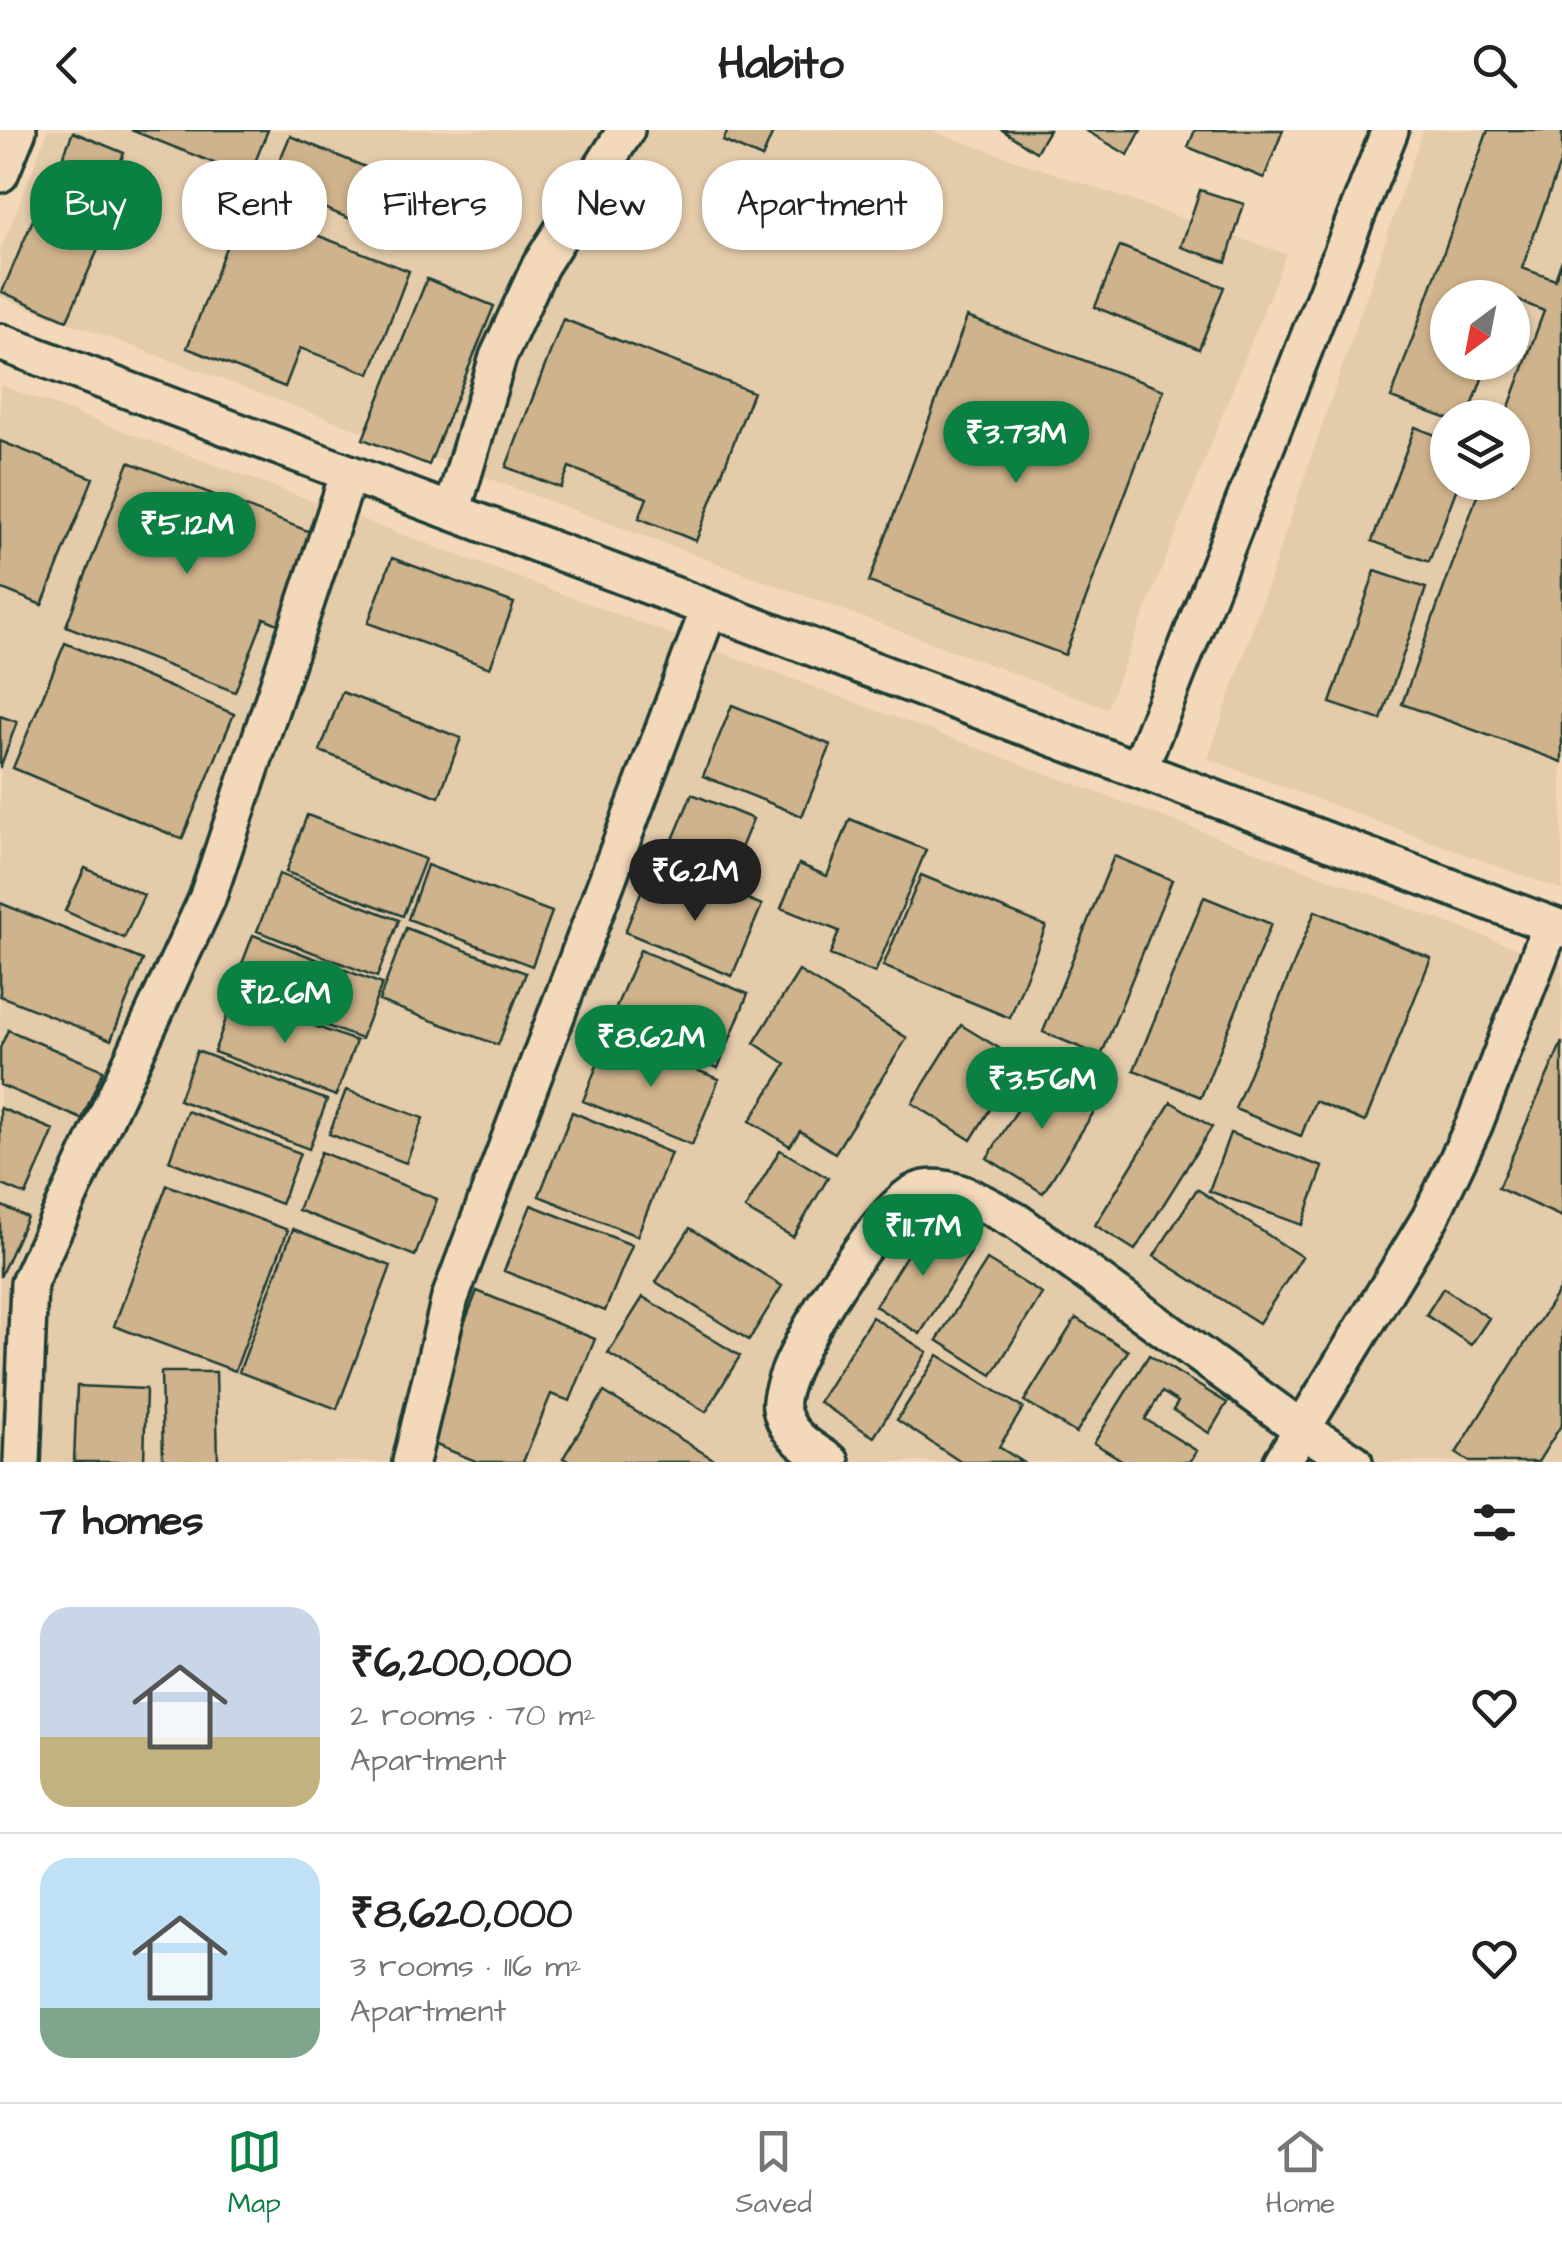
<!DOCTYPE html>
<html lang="en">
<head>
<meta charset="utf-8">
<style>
  :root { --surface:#fff; --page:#f2f2f2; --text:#222; --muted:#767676; --line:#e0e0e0; --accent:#0b8043 }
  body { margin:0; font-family:"Architects Daughter",sans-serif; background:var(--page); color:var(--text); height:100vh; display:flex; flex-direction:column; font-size:38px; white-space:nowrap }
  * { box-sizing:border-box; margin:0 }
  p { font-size:32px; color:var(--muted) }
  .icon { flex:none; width:55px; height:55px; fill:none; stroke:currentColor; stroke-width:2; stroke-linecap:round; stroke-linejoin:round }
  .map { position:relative; height:1332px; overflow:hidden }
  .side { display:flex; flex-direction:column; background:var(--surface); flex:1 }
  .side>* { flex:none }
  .banner { position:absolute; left:30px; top:30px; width:1000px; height:90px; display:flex; gap:20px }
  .needle { width:65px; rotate:212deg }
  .controls { position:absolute; left:1430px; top:150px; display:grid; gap:20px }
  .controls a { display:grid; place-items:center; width:100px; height:100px; border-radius:50%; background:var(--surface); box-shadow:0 2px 8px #0004; font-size:50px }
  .price { position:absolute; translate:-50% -85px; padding:0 22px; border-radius:35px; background:var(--accent); color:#fff; font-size:32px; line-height:65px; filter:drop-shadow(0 2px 5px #0008) }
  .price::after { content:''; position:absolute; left:50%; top:60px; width:30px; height:22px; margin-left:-15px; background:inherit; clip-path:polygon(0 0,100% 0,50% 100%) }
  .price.current { background:#222; color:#fff }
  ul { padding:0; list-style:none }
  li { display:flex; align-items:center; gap:30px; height:250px; padding:0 40px }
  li+li { border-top:2px solid var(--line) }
  li span { display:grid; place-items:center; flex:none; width:280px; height:200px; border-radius:30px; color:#555 }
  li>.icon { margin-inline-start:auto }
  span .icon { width:120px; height:120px; fill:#fffc; stroke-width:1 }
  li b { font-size:42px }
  h2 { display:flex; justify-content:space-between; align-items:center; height:120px; padding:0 40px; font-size:42px }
  .tag { padding:0 35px; border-radius:40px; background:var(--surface); box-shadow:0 2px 8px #0004; font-size:35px; line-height:90px }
  .tag.current { background:var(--accent); color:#fff }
  header { display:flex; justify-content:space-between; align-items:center; height:130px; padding:0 40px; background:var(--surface); font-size:45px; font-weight:700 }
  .tab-bar { display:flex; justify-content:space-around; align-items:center; height:140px; border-top:2px solid var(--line); background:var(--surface); font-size:28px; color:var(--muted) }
  .tab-bar a { display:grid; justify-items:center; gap:5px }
  .tab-bar .current { color:var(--accent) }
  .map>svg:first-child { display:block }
  .built { fill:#e4cbaa; fill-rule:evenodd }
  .building { fill:#cfb38c; stroke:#1f3d34; stroke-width:2.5 }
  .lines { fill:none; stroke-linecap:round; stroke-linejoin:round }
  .minor-casing { stroke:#1f3d34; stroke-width:42 }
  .minor { stroke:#f3d9ba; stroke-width:35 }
</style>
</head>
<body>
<header><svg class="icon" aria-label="back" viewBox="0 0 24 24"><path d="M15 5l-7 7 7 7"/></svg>Habito<svg class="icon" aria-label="search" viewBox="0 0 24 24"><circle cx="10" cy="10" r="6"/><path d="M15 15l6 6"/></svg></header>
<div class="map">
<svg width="1562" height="1332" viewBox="0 0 1562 1332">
  <rect width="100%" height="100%" fill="#f3d9ba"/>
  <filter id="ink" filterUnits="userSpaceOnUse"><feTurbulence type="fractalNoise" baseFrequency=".01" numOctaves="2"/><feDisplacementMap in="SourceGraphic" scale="20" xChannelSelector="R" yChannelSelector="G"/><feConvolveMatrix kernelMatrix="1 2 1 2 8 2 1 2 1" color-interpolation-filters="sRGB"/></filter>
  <g filter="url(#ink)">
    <!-- built -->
    <path class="built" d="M48,0H929L1286,124L1107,578L0,167V122Z
      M1423,0H1562V760L1208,629ZM1448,168H1512V232H1448ZM1448,288H1512V352H1448Z
      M0,255L1562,835V1332H0Z"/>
    <!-- building -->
    <path class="building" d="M131,0H268L249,47Z
      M728,0H774L762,28L723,11Z
      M1002,0H1049L1036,22Z
      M1085,0H1141L1128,25Z
      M1195,0H1283L1264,48L1188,17Z
      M1488,0H1562V28L1522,138L1555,150L1562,130V632L1402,574L1482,352H1512V288H1505L1544,181L1512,168H1448V232H1488L1468,288L1448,289L1391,268Z
      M73,2L124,23L98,86L47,66Z
      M290,6L426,62L405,111L269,56Z
      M1200,60L1244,74L1226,132L1181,117Z
      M41,71L107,99L67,190L2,162Z
      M242,76L409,141L370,244L300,218L285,257L187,218Z
      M1120,116L1224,157L1199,219L1095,177Z
      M427,149L494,176L429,335L363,309Z
      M967,187L1164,260L1065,525L869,452Z
      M563,189L753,262L696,411L639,388L647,368L569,337L561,358L506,337Z
      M1415,297L1448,310V352H1459L1429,432L1372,411Z
      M0,311L93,348L42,475L0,458Z
      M129,332L313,403L278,494L264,488L235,562L66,496Z
      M392,428L514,473L490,538L368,493Z
      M1375,441L1426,458L1381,590L1330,573Z
      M65,513L234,584L182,709L13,638Z
      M342,562L461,608L439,667L320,621Z
      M732,575L831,615L802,686L703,646Z
      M0,586L17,592L0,638Z
      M692,664L753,689L728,750L667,724Z
      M307,685L425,729L403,786L286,742Z
      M850,689L926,720L875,843L830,825L839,801L781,778L799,734L827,746Z
      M1114,726L1172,750L1101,926L1043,902Z
      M427,735L552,782L532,836L408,789Z
      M85,738L144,765L124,808L65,781Z
      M279,744L399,790L377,847L257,801Z
      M921,745L1046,796L1010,888L883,836Z
      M647,747L712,773L719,757L762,775L732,846L625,802Z
      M1204,767L1271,794L1201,967L1134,940Z
      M0,773L143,830L111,910L0,866Z
      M1315,781L1431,828L1365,992L1315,971L1301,1006L1235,979Z
      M406,798L526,843L498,915L379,871Z
      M253,805L382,854L361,909L232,860Z
      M640,820L748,864L718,938L609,894Z
      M799,841L907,908L835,1023L800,1001L790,1016L750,991L786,934L754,913Z
      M234,867L356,911L336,966L214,922Z
      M961,895L1020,931L971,1010L912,973Z
      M8,900L103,940L82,989L0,955V918Z
      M609,905L719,949L692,1015L583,971Z
      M1562,912V1087L1498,1058Z
      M197,921L327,970L309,1019L179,970Z
      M1041,942L1097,977L1043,1063L987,1028Z
      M346,960L423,988L406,1033L329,1004Z
      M1171,972L1212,997L1135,1120L1095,1095Z
      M0,978L54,1000L26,1065L0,1054Z
      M187,981L300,1023L281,1074L169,1031Z
      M572,982L671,1023L637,1106L539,1066Z
      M1230,1003L1323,1037L1302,1095L1209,1061Z
      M780,1020L828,1048L793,1107L745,1079Z
      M321,1022L437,1069L415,1126L298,1080Z
      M167,1055L288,1100L235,1241L114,1196Z
      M1197,1059L1302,1127L1259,1193L1154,1126Z
      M0,1075L27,1087L0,1147Z
      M531,1075L632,1115L605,1181L504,1141Z
      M926,1094L971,1122L920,1204L875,1176Z
      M690,1098L782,1156L749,1210L656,1152Z
      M293,1099L391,1136L337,1279L239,1242Z
      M987,1130L1042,1164L992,1245L937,1210Z
      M1562,1155V1294L1538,1332H1470L1456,1323Z
      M1443,1158L1489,1188L1471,1215L1426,1185Z
      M477,1161L595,1209L570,1271L551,1264L523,1332H478L419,1308Z
      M643,1167L740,1226L706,1282L608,1223Z
      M872,1187L927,1222L874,1307L819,1272Z
      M1076,1188L1128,1221L1076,1303L1024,1271Z
      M938,1225L1023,1278L999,1317L1023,1332H961L897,1290Z
      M1149,1225L1227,1273L1209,1303L1173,1280L1178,1272L1162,1262L1145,1289L1197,1321L1190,1332H1125L1094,1313Z
      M161,1242H216L218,1332H163Z
      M77,1256L146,1259L144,1332H74Z
      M604,1262L718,1332H570L563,1328Z"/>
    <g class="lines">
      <!-- minor casing -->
      <g class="minor-casing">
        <path id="minor" d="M0,44L18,0
          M0,212L1562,799
          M452,382L498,227L540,136L626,0
          M1139,640L1390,0
          M22,1332L29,1153L207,769L349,343
          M411,1332L450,1168L709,479
          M831,1332C809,1318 786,1305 781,1278C774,1242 881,1076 916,1062C948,1048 988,1077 1016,1091L1302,1299L1354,1332
          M1282,1332L1430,1088L1474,995L1551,795"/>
      </g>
      <!-- minor -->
      <use href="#minor" class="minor"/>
    </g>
  </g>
</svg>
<div class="controls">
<a><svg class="needle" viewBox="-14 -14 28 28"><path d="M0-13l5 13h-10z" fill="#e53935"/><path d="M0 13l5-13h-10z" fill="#767676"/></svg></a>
<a><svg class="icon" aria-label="layers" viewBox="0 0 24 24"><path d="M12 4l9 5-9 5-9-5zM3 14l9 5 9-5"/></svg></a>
</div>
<b class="price" style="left:1016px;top:356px">₹3.73M</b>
<b class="price" style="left:187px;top:447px">₹5.12M</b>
<b class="price current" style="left:695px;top:794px">₹6.2M</b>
<b class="price" style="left:285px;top:916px">₹12.6M</b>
<b class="price" style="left:651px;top:960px">₹8.62M</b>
<b class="price" style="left:1042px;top:1002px">₹3.56M</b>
<b class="price" style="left:923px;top:1149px">₹11.7M</b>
<div class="banner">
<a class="tag current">Buy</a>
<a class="tag">Rent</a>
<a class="tag">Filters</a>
<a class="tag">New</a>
<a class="tag">Apartment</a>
</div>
</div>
<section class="side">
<h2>7 homes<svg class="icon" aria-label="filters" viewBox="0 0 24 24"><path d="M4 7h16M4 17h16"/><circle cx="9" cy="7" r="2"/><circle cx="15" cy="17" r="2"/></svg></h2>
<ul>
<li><span style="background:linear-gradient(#c9d6e8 65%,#c2b280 0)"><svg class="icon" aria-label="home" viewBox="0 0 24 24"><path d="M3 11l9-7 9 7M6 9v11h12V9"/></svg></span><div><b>₹6,200,000</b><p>2 rooms · 70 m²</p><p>Apartment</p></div><svg class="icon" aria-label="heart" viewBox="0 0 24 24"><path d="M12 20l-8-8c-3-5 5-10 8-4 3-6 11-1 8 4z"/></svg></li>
<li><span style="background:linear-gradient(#bfe0f5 75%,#7fa58c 0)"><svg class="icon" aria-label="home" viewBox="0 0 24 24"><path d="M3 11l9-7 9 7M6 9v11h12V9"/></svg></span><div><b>₹8,620,000</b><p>3 rooms · 116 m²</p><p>Apartment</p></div><svg class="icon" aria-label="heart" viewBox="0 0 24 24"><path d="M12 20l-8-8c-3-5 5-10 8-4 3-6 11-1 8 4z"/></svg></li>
</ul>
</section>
<nav class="tab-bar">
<a class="current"><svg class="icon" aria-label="map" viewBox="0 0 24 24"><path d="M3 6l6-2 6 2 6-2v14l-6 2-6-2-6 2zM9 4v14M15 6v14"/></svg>Map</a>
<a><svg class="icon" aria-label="saved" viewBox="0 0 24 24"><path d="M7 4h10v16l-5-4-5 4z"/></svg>Saved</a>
<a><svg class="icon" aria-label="home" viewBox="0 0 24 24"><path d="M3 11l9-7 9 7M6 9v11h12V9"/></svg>Home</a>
</nav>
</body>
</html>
